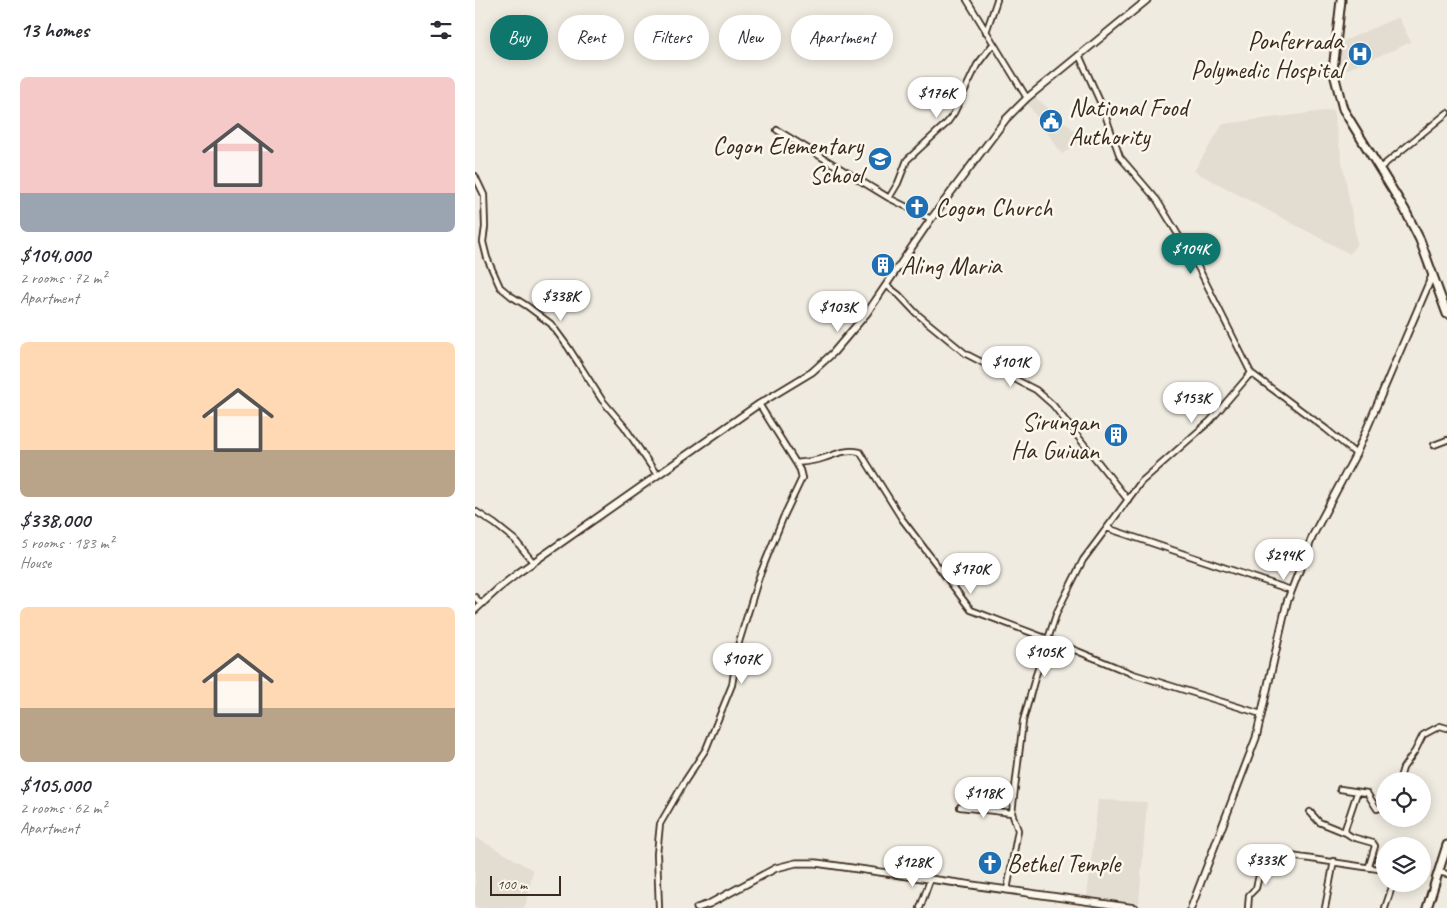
<!DOCTYPE html>
<html lang="en">
<head>
<meta charset="utf-8">
<style>
  :root { --surface:#fff; --page:#f2f2f3; --text:#2b2b33; --muted:#7c7c81; --accent:#0f766e }
  body { margin:0; font-family:Caveat,sans-serif; background:var(--page); color:var(--text); height:100vh; display:flex; flex-direction:column; font-size:19px; white-space:nowrap }
  * { box-sizing:border-box; margin:0 }
  p { font-size:16px; color:var(--muted) }
  .icon { flex:none; width:28px; height:28px; fill:none; stroke:currentColor; stroke-width:2; stroke-linecap:round; stroke-linejoin:round }
  .map { position:relative; flex:1; overflow:hidden }
  .side { display:flex; flex-direction:column; background:var(--surface); width:475px }
  .side>* { flex:none }
  .hud { position:absolute; left:15px; top:15px; width:475px; height:45px; display:flex; gap:10px }
  .buttons { position:absolute; left:901px; top:772px; display:grid; gap:10px }
  .buttons a { display:grid; place-items:center; width:55px; height:55px; border-radius:50%; background:var(--surface); box-shadow:0 2px 12px #0003; font-size:25px }
  .scale { position:absolute; left:15px; bottom:12px; width:71px; box-sizing:border-box; padding-left:5px; border:2px solid #3b2a1e; border-top:0; font-size:14px; line-height:18px; white-space:nowrap; color:#3b2a1e; -webkit-text-stroke:4px #fbf7ec; paint-order:stroke }
  .price { position:absolute; translate:-50% -42px; padding:0 11px; border-radius:18px; background:#fff; color:#222; font-size:16px; line-height:32px; filter:drop-shadow(0 1px 2px #0008) }
  .price::after { content:''; position:absolute; left:50%; top:30px; width:15px; height:11px; margin-left:-8px; background:inherit; clip-path:polygon(0 0,100% 0,50% 100%) }
  .price.active { background:var(--accent); color:#fff }
  ul { padding:0; list-style:none }
  li { display:grid; align-content:center; gap:10px; height:265px; padding:0 20px }
  li span { display:grid; place-items:center; height:155px; border-radius:8px; color:#555 }
  li>.icon { margin-inline-start:auto }
  span .icon { width:90px; height:90px; fill:#fffc; stroke-width:1 }
  li b { font-size:21px }
  h2 { display:flex; justify-content:space-between; align-items:center; height:60px; padding:0 20px; font-size:21px }
  .chip { padding:0 18px; border-radius:22px; background:var(--surface); box-shadow:0 2px 12px #0003; font-size:18px; line-height:45px }
  .chip.active { background:var(--accent); color:#fff }
  main { display:flex; flex:1; min-height:0 }
  .map>svg:first-child { display:block }
  .built { fill:#e2dcd1 }
  .lines { fill:none; stroke-linecap:round; stroke-linejoin:round }
  .minor-casing { stroke:#3b2a1e; stroke-width:8 }
  .tertiary-casing { stroke:#3b2a1e; stroke-width:9 }
  .primary-casing { stroke:#3b2a1e; stroke-width:11 }
  .minor { stroke:#fbf7ec; stroke-width:4.5 }
  .tertiary { stroke:#fbf7ec; stroke-width:5.5 }
  .primary { stroke:#fbf7ec; stroke-width:7 }
  .labels { text-anchor:middle; stroke-width:5; stroke-linejoin:round; paint-order:stroke }
  .poi-label { font-size:25px; fill:#3b2a1e; stroke:#fbf7ec; text-anchor:start }
</style>
</head>
<body>
<main>
<section class="side">
<h2>13 homes<svg class="icon" aria-label="filters" viewBox="0 0 24 24"><path d="M4 7h16M4 17h16"/><circle cx="9" cy="7" r="2"/><circle cx="15" cy="17" r="2"/></svg></h2>
<ul>
<li><span style="background:linear-gradient(#f6c9c9 75%,#9aa5b1 0)"><svg class="icon" aria-label="home" viewBox="0 0 24 24"><path d="M3 11l9-7 9 7M6 9v11h12V9"/></svg></span><div><b>$104,000</b><p>2 rooms · 72 m²</p><p>Apartment</p></div></li>
<li><span style="background:linear-gradient(#ffd9b3 70%,#b9a48a 0)"><svg class="icon" aria-label="home" viewBox="0 0 24 24"><path d="M3 11l9-7 9 7M6 9v11h12V9"/></svg></span><div><b>$338,000</b><p>5 rooms · 183 m²</p><p>House</p></div></li>
<li><span style="background:linear-gradient(#ffd9b3 65%,#b9a48a 0)"><svg class="icon" aria-label="home" viewBox="0 0 24 24"><path d="M3 11l9-7 9 7M6 9v11h12V9"/></svg></span><div><b>$105,000</b><p>2 rooms · 62 m²</p><p>Apartment</p></div></li>
</ul>
</section>
<div class="map">
<svg width="972" height="908" viewBox="0 0 972 908">
  <rect width="100%" height="100%" fill="#f0ebe0"/>
  <filter id="ink" filterUnits="userSpaceOnUse"><feTurbulence type="fractalNoise" baseFrequency=".02" numOctaves="2"/><feDisplacementMap in="SourceGraphic" scale="10" xChannelSelector="R" yChannelSelector="G"/><feConvolveMatrix kernelMatrix="1 2 1 2 8 2 1 2 1" color-interpolation-filters="sRGB"/></filter>
  <g filter="url(#ink)">
    <!-- built -->
    <path class="built" d="M923,17L936,42L862,74L861,65L864,43Z
      M559,96L609,139L587,154L552,103Z
      M858,110L882,243L875,254L719,171L748,124Z
      M623,800L672,802L664,903L612,897Z
      M0,837L58,870L51,903L48,908H0Z"/>
    <g class="lines">
      <!-- minor casing -->
      <g class="minor-casing">
        <path id="minor" d="M492,0L552,98
          M511,32L522,0
          M604,55L627,106L645,157L682,200L724,269L776,373L851,429L881,454
          M302,130L414,198L456,219
          M905,168L972,113
          M0,176L9,195L10,227L8,242L12,258L25,287L36,296L52,306L76,324L93,347L127,400L149,426L182,475
          M414,198L423,183L432,160L472,123L479,113L502,65L518,44
          M411,285L424,295L441,313L491,354L561,390L578,405L653,500
          M284,404L321,463C330,462 340,461 349,458C362,454 370,449 385,452L427,519L496,610L573,639L658,674L786,714
          M959,445L972,440
          M0,511L20,524L40,540L58,562
          M632,528L816,590
          M0,597L6,604
          M924,781L928,768L940,751L948,735L965,726L972,728
          M865,789L892,793L902,809L907,807L910,802
          M882,793L870,829L871,833L877,837L898,843L900,846L894,866
          M485,807L537,813
          M835,812L844,822L871,833
          M816,856L910,870
          M963,872L972,874
          M532,890L543,830L537,813L548,721L560,678L582,612L608,560L666,482L735,421L776,373
          M184,908L182,854L185,824L210,781L231,749L257,685L264,642L284,577L308,518L327,478L325,470L321,463
          M445,908L455,880
          M773,908L774,895L781,888L788,859
          M850,908L859,861
          M910,908L918,884"/>
      </g>
      <!-- tertiary casing -->
      <g class="tertiary-casing">
        <path id="tertiary" d="M0,610L24,588L43,573L284,404L337,372L358,353L392,313L456,219L531,119L552,98L672,0
          M222,908L234,904L301,868L321,863H341L660,908
          M716,908L781,738L812,602L838,535L881,454L957,276"/>
      </g>
      <!-- primary casing -->
      <g class="primary-casing">
        <path id="primary" d="M866,0L858,70L868,109L930,210L945,240L972,314
          M952,908L972,845"/>
      </g>
      <!-- minor -->
      <use href="#minor" class="minor"/>
      <!-- tertiary -->
      <use href="#tertiary" class="tertiary"/>
      <!-- primary -->
      <use href="#primary" class="primary"/>
    </g>
  </g>
  <!-- icons -->
  <defs>
    <g id="hospital-disc" transform="scale(1.25)"><circle r="9.5" fill="#1f6fb2" stroke="#fbf7ec"/><path d="M-5-5h3v3.5h4V-5h3V5h-3V1.5h-4V5h-3Z" fill="#fff"/></g>
    <g id="civic-disc" transform="scale(1.25)"><circle r="9.5" fill="#1f6fb2" stroke="#fbf7ec"/><path d="M-.6-6.5H3V-4.5H.6V-3L4-1V1h2V6H-6V1h2V-1L-.6-3ZM-1.2 2.5V6h2.4V2.5Z" fill="#fff"/></g>
    <g id="school-disc" transform="scale(1.25)"><circle r="9.5" fill="#1f6fb2" stroke="#fbf7ec"/><path d="M0-5L7-2L0 1L-7-2ZM-4 1L0 2.5L4 1V4Q0 6-4 4Z" fill="#fff"/></g>
    <g id="church-disc" transform="scale(1.25)"><circle r="9.5" fill="#1f6fb2" stroke="#fbf7ec"/><path d="M-1.2-6h2.4v3.5h3.3v2.4h-3.3V6h-2.4V-.1h-3.3v-2.4h3.3Z" fill="#fff"/></g>
    <g id="building-disc" transform="scale(1.25)"><circle r="9.5" fill="#1f6fb2" stroke="#fbf7ec"/><path d="M-4-6H4V6H1V3H-1V6H-4ZM-2.5-4.3h1.7v1.8h-1.7ZM.8-4.3h1.7v1.8H.8ZM-2.5-1h1.7V.8h-1.7ZM.8-1h1.7V.8H.8Z" fill="#fff"/></g>
  </defs>
  <g fill-rule="evenodd">
    <use href="#hospital-disc" x="885" y="54"/>
    <use href="#civic-disc" x="576" y="121"/>
    <use href="#school-disc" x="405" y="159"/>
    <use href="#church-disc" x="442" y="207"/>
    <use href="#building-disc" x="408" y="265"/>
    <use href="#building-disc" x="641" y="435"/>
    <use href="#church-disc" x="515" y="863"/>
  </g>
  <g class="labels">
    <!-- poi labels -->
    <g class="poi-label">
      <text x="868" y="49" text-anchor="end">Ponferrada<tspan x="868" dy="29">Polymedic Hospital</tspan></text>
      <text x="594" y="116">National Food<tspan x="594" dy="29">Authority</tspan></text>
      <text x="388" y="154" text-anchor="end">Cogon Elementary<tspan x="388" dy="29">School</tspan></text>
      <text x="460" y="216">Cogon Church</text>
      <text x="426" y="274">Aling Maria</text>
      <text x="624" y="430" text-anchor="end">Sirungan<tspan x="624" dy="29">Ha Guiuan</tspan></text>
      <text x="532" y="872">Bethel Temple</text>
    </g>
  </g>
</svg>
<div class="buttons">
<a><svg class="icon" aria-label="locate" viewBox="0 0 24 24"><circle cx="12" cy="12" r="6"/><path d="M12 2v4M12 18v4M2 12h4M18 12h4"/></svg></a>
<a><svg class="icon" aria-label="layers" viewBox="0 0 24 24"><path d="M12 4l9 5-9 5-9-5zM3 14l9 5 9-5"/></svg></a>
</div>
<div class="scale">100 m</div>
<b class="price" style="left:462px;top:119px">$176K</b>
<b class="price active" style="left:716px;top:275px">$104K</b>
<b class="price" style="left:86px;top:322px">$338K</b>
<b class="price" style="left:363px;top:333px">$103K</b>
<b class="price" style="left:536px;top:388px">$101K</b>
<b class="price" style="left:717px;top:424px">$153K</b>
<b class="price" style="left:809px;top:581px">$294K</b>
<b class="price" style="left:496px;top:595px">$170K</b>
<b class="price" style="left:570px;top:678px">$105K</b>
<b class="price" style="left:267px;top:685px">$107K</b>
<b class="price" style="left:509px;top:819px">$118K</b>
<b class="price" style="left:791px;top:886px">$333K</b>
<b class="price" style="left:438px;top:888px">$128K</b>
<div class="hud">
<a class="chip active">Buy</a>
<a class="chip">Rent</a>
<a class="chip">Filters</a>
<a class="chip">New</a>
<a class="chip">Apartment</a>
</div>
</div>
</main>
</body>
</html>
